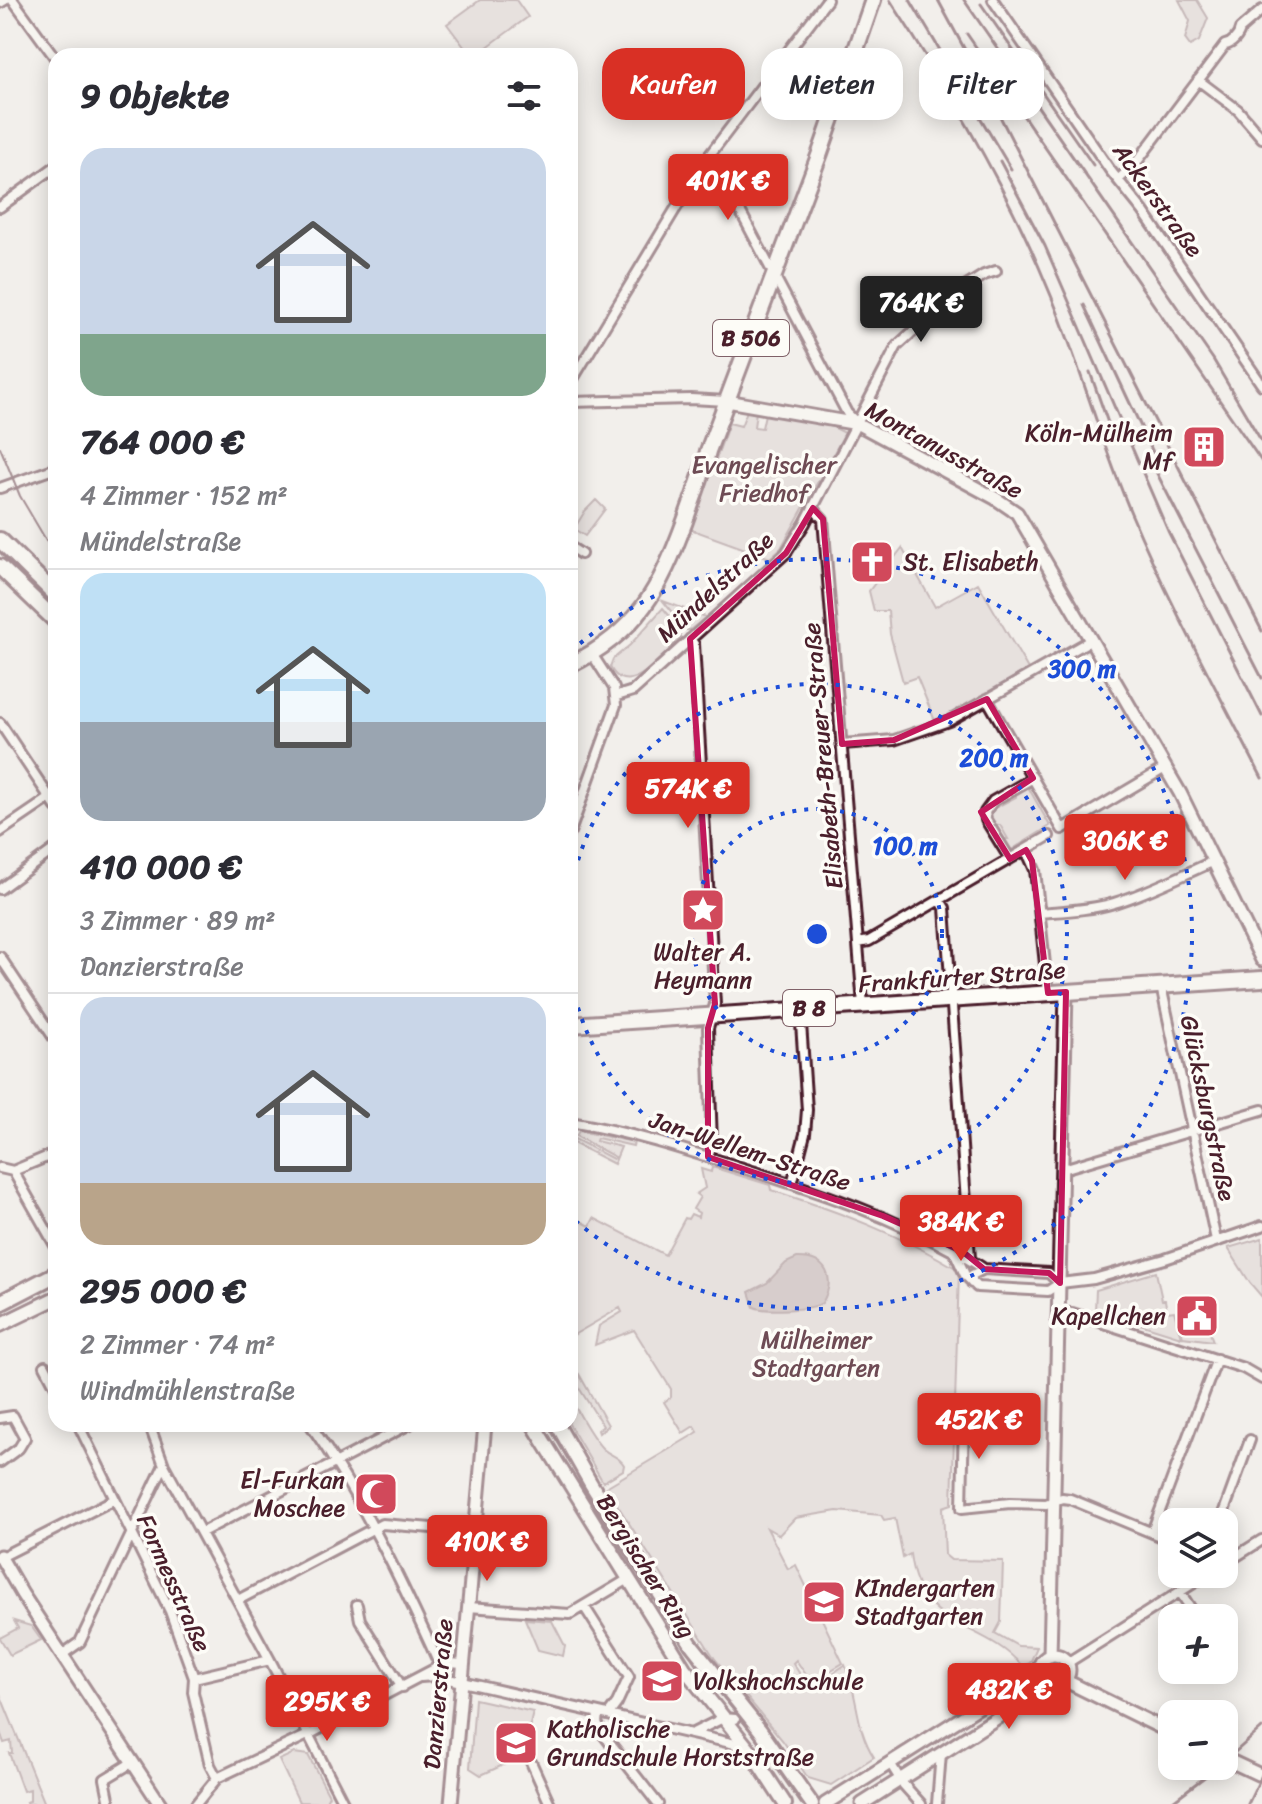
<!DOCTYPE html>
<html lang="de">
<head>
<meta charset="utf-8">
<style>
  :root { --surface:#fff; --page:#f2f2f3; --text:#2b2b33; --muted:#7c7c81; --line:#e1e1e2; --accent:#d93025 }
  body { margin:0; font-family:Sriracha,sans-serif; background:var(--page); color:var(--text); height:100vh; display:flex; flex-direction:column; font-size:30px; white-space:nowrap }
  * { box-sizing:border-box; margin:0 }
  p { font-size:26px; color:var(--muted) }
  .icon { flex:none; width:44px; height:44px; fill:none; stroke:currentColor; stroke-width:2; stroke-linecap:round; stroke-linejoin:round }
  .map { position:relative; flex:1; overflow:hidden }
  .drawer { position:absolute; left:48px; top:48px; width:530px; height:1384px; display:flex; flex-direction:column; background:var(--surface); border-radius:24px; box-shadow:0 4px 20px #0003 }
  .drawer>* { flex:none }
  .guide { position:absolute; left:602px; top:48px; width:540px; height:72px; display:flex; gap:16px }
  .tools { position:absolute; left:1158px; top:1508px; display:grid; gap:16px }
  .tools a { display:grid; place-items:center; width:80px; height:80px; border-radius:16px; background:var(--surface); box-shadow:0 4px 20px #0003; font-size:40px }
  .price { position:absolute; translate:-50% -68px; padding:0 18px; border-radius:8px; background:var(--accent); color:#fff; font-size:26px; line-height:52px; filter:drop-shadow(0 2px 4px #0008) }
  .price::after { content:''; position:absolute; left:50%; top:48px; width:24px; height:18px; margin-left:-12px; background:inherit; clip-path:polygon(0 0,100% 0,50% 100%) }
  .price.current { background:#222; color:#fff }
  ul { padding:0; list-style:none }
  li { display:grid; align-content:center; gap:16px; height:424px; padding:0 32px }
  li+li { border-top:2px solid var(--line) }
  li span { display:grid; place-items:center; height:248px; border-radius:24px; color:#555 }
  li>.icon { margin-inline-start:auto }
  span .icon { width:144px; height:144px; fill:#fffc; stroke-width:1 }
  li b { font-size:34px }
  h2 { display:flex; justify-content:space-between; align-items:center; height:96px; padding:0 32px; font-size:34px }
  .pill { padding:0 28px; border-radius:24px; background:var(--surface); box-shadow:0 4px 20px #0003; font-size:28px; line-height:72px }
  .pill.current { background:var(--accent); color:#fff }
  .map>svg:first-child { display:block }
  .green { fill:#d9d0cf; stroke:#92787d; stroke-width:2 }
  .water { fill:#b7a5a6; stroke:#8b6f75; stroke-width:2 }
  .lines { fill:none; stroke-linecap:round; stroke-linejoin:round }
  .minor-casing { stroke:#4a1f2b; stroke-width:14 }
  .tertiary-casing { stroke:#4a1f2b; stroke-width:17 }
  .secondary-casing { stroke:#4a1f2b; stroke-width:18 }
  .primary-casing { stroke:#4a1f2b; stroke-width:20 }
  .minor { stroke:#fdfcf7; stroke-width:8 }
  .tertiary { stroke:#fdfcf7; stroke-width:11 }
  .secondary { stroke:#fdfcf7; stroke-width:12 }
  .primary { stroke:#fdfcf7; stroke-width:14 }
  .tram { stroke:#4a1f2b; stroke-width:2 }
  .rail { stroke:#4a1f2b; stroke-width:3 }
  .marked { fill:none; stroke:#c2185b; stroke-width:6; stroke-linejoin:round }
  .ring { fill:none; stroke:#1d4ed8; stroke-width:4; stroke-dasharray:4 8 }
  .labels { text-anchor:middle; stroke-width:7; stroke-linejoin:round; paint-order:stroke }
  .shield { fill:#fdfcf7; stroke:#806168; stroke-width:2 }
  .shield-label { font-size:22px; font-weight:bold; fill:#4a1f2b }
  .street-label { font-size:24px; fill:#4a1f2b; stroke:#fdfcf7 }
  .poi-label { font-size:24px; fill:#4a1f2b; stroke:#fdfcf7; text-anchor:start }
  .park-label { font-size:24px; fill:#6e4b54; stroke:#fdfcf7 }
  .centre { fill:#1d4ed8; stroke:#fdfcf7; stroke-width:4 }
  .ring-label { font-size:24px; text-anchor:middle; font-weight:bold; fill:#1d4ed8; stroke:#fdfcf7; stroke-width:7; stroke-linejoin:round; paint-order:stroke }
</style>
</head>
<body>
<div class="map">
<svg width="1262" height="1804" viewBox="0 0 1262 1804">
  <rect width="100%" height="100%" fill="#f2efeb"/>
  <filter id="ink" filterUnits="userSpaceOnUse"><feTurbulence type="fractalNoise" baseFrequency=".0125" numOctaves="2"/><feDisplacementMap in="SourceGraphic" scale="16" xChannelSelector="R" yChannelSelector="G"/><feConvolveMatrix kernelMatrix="1 2 1 2 8 2 1 2 1" color-interpolation-filters="sRGB"/></filter>
  <g filter="url(#ink)">
    <!-- green -->
    <path class="green" d="M480,0H516L528,17L475,56H471L447,24Z
      M1179,0H1197L1208,18L1199,41L1190,46L1185,39L1190,21Z
      M747,411L756,412L754,427L762,428L765,414L833,427L845,433L781,548L770,558L690,529L711,473L716,467L715,462L729,423L741,426Z
      M596,500L605,509L585,536L574,529L585,511Z
      M902,548L935,607L978,583L1028,669L951,715L935,721L917,677L903,682L890,634L888,611H874L869,591Z
      M663,601L706,617L690,630H686Z
      M663,608L678,626L681,638C663,654 628,702 610,667L613,659L630,645Z
      M1027,785L1050,826L1008,852L1000,839H1008L1000,825L991,824L990,812L994,804L995,808L1016,797V791Z
      M579,1131L634,1142L633,1146L597,1138L596,1141L621,1147L614,1164L573,1143L575,1139L613,1159L615,1157L576,1136Z
      M712,1167L770,1185L771,1190C837,1211 899,1234 959,1270L952,1504L943,1507L945,1555L951,1560L1003,1561L1001,1622L995,1633L1018,1646L1037,1647L1030,1663L1022,1666C983,1620 919,1632 910,1554L903,1558L895,1518L884,1520L881,1515L837,1511L795,1518L779,1535L767,1528L788,1569L796,1565L843,1663L811,1682L796,1660L793,1663L809,1689L845,1665C859,1697 855,1728 874,1757L831,1785L808,1778L783,1741L715,1659L606,1487L698,1432L694,1426L683,1433L664,1402L671,1397V1389L634,1330L595,1345L599,1326L622,1312L620,1308L570,1337V1215L590,1226L594,1218L665,1255L685,1218L688,1219L691,1214L698,1217L699,1213L693,1209L700,1197L696,1194L705,1188L701,1169L711,1172Z
      M1262,1238V1297L1250,1283L1228,1248Z
      M1156,1272L1162,1300H1165L1167,1312L1174,1311L1181,1337L1095,1310L1096,1290Z
      M1183,1318L1189,1327L1207,1325L1213,1341L1183,1337L1179,1319Z
      M579,1374L608,1425L599,1433L598,1430L603,1426L574,1380L570,1382Z
      M570,1398C580,1414 590,1436 603,1449C611,1456 619,1456 624,1465L623,1470L603,1482L569,1424Z
      M525,1619L552,1621L565,1646L563,1656L538,1650Z
      M14,1621L31,1626L41,1640L10,1655L0,1638L18,1628Z
      M0,1694L45,1804H27L26,1802L30,1801V1789L23,1791L9,1753H12L11,1741L4,1743L0,1732Z
      M475,1699L533,1712L530,1725L520,1732L530,1753L481,1775L470,1768Z
      M294,1753L308,1755L329,1795L325,1803L299,1802L279,1760Z"/>
    <!-- water -->
    <path class="water" d="M797,1258C826,1257 837,1278 822,1303C812,1310 765,1312 754,1307L749,1292L767,1283L786,1263Z"/>
    <g class="lines">
      <!-- minor casing -->
      <g class="minor-casing">
        <path id="minor" d="M13,0L56,59
          M993,0L1110,170L1143,211L1262,385
          M0,3L5,0
          M1198,80L1238,110L1262,138
          M710,154L847,413L858,424
          M1118,180L1136,163L1225,45C1232,44 1239,36 1240,29L1262,10
          M0,207L56,166
          M570,384L702,165L827,0
          M570,402L691,399L727,401
          M0,488L56,468
          M813,508L823,519L863,1005
          M570,547L581,554
          M690,639L694,644L715,1004L708,1028L712,1144L708,1157
          M617,696L633,691L786,553L805,523L897,346L954,294L984,275L996,271
          M987,699L1062,829L1165,768
          M0,723L56,807
          M842,744L894,740L949,721L1091,640
          M0,832L50,798
          M570,832L616,705L614,688L592,654
          M1026,850L1035,870L1048,993
          M1010,859L986,820L985,812L993,801L1033,778
          M0,889L56,848
          M940,900L945,908L970,1258
          M1040,913C1064,911 1090,910 1114,903C1148,893 1180,876 1212,862
          M858,943L869,941L1049,836
          M0,957L56,1041
          M1161,986L1216,1240
          M570,1122C637,1133 701,1155 765,1175C830,1196 893,1218 953,1251C964,1257 973,1261 984,1269
          M0,1168L13,1171L56,1153
          M1063,1169L1262,1110
          M13,1171L56,1247
          M792,1184L805,1134L807,1110L800,1009
          M955,1253L965,1275L977,1287L1048,1291L1060,1283L1094,1279L1165,1259L1262,1226
          M972,1283V1275L984,1269L1049,1273L1059,1283
          M1059,1313H1072L1243,1368L1262,1379
          M45,1366L56,1387
          M964,1415L962,1508L1010,1503L1046,1504L1062,1498L1070,1499L1172,1541
          M0,1418L13,1416L25,1438L19,1448L0,1462
          M78,1424L170,1611L194,1678L193,1692L210,1765L217,1778
          M149,1424L164,1465L270,1660L344,1804
          M310,1424C363,1500 402,1582 440,1666
          M1220,1522L1250,1440
          M202,1532L410,1424
          M1152,1532L1217,1359
          M1,1557L115,1499
          M1224,1564L1262,1540
          M1180,1592L1197,1618
          M238,1600L382,1524L507,1534
          M357,1605L360,1620L402,1687
          M584,1606L629,1677L617,1703L608,1715
          M468,1607L570,1614L627,1580
          M63,1654L80,1642L164,1465
          M1067,1663L1208,1574
          M421,1677L434,1676L476,1685L744,1746
          M194,1678L270,1660
          M598,1713L597,1723L603,1734L658,1804
          M693,1733L723,1718L735,1719
          M531,1762L550,1804
          M890,1763L903,1784L921,1804
          M110,1804L105,1779L133,1762
          M196,1804L217,1778L310,1734L440,1666L449,1663L463,1664
          M937,1804L941,1753"/>
      </g>
      <!-- tertiary casing -->
      <g class="tertiary-casing">
        <path id="tertiary" d="M727,401L858,424L995,498L1017,513L1180,793L1262,960
          M0,1556L22,1594L160,1804
          M1039 1670a15 15 0 1 1 30 0a15 15 0 1 1-30 0Z
          M1050,1656L1066,992
          M1064,1680L1172,1733
          M1224,1758L1258,1774
          M451,1804L485,1424
          M825,1804L1039,1669
          M862,1804L1050,1684"/>
      </g>
      <!-- secondary casing -->
      <g class="secondary-casing">
        <path id="secondary" d="M0,1325L56,1298
          M533,1424L684,1668L751,1752L785,1804
          M557,1424L591,1484L691,1644L760,1730L812,1804"/>
      </g>
      <!-- primary casing -->
      <g class="primary-casing">
        <path id="primary" d="M0,540L56,595
          M0,567L56,621
          M570,665C638,632 660,589 685,521C693,498 702,476 708,451L820,153L873,0
          M570,1025L1262,979
          M0,1303L56,1274"/>
      </g>
      <!-- minor -->
      <use href="#minor" class="minor"/>
      <!-- tertiary -->
      <use href="#tertiary" class="tertiary"/>
      <!-- secondary -->
      <use href="#secondary" class="secondary"/>
      <!-- primary -->
      <use href="#primary" class="primary"/>
      <!-- tram -->
      <path class="tram" d="M0,447L20,496L56,557
        M0,1317L56,1289
        M547,1424L599,1512L695,1663L753,1734L801,1804"/>
      <!-- rail -->
      <path class="rail" d="M890,0C949,90 1006,186 1047,286C1079,360 1099,438 1131,513C1169,603 1217,690 1262,778
        M910,0L1011,169
        M938,0L984,85L1262,631
        M964,0L1213,359L1262,442
        M981,4L1093,165
        M967,34L1262,462
        M1000,161L1045,246L1168,531L1262,716
        M1084,305L1157,461
        M1090,372L1114,440
        M1147,454L1262,678
        M1224,1762L1262,1728
        M1169,1804L1219,1766
        M1248,1804L1262,1775"/>
    </g>
  </g>
  <!-- marked area -->
  <path d="M0 0H1262V1804H0ZM813,508L823,519L842,744L894,740L987,699L1033,778L981,812L1010,859L1026,850L1032,861L1048,993L1066,992L1060,1283L1049,1273L984,1269L962,1251L883,1216L708,1157V1028L715,1004L690,639L786,553Z" fill="#f2efeb" fill-opacity=".55" fill-rule="evenodd"/>
  <path class="marked" d="M813,508L823,519L842,744L894,740L987,699L1033,778L981,812L1010,859L1026,850L1032,861L1048,993L1066,992L1060,1283L1049,1273L984,1269L962,1251L883,1216L708,1157V1028L715,1004L690,639L786,553Z"/>
  <!-- distance rings -->
  <g class="ring">
    <circle cx="817" cy="934" r="125"/>
    <path d="M570 895A250 250 0 1 1 570 973"/>
    <path d="M571 651A375 375 0 1 1 571 1217"/>
  </g>
  <!-- icons -->
  <defs>
    <g id="building-square" transform="scale(2.3)"><rect x="-9" y="-9" width="18" height="18" rx="4" fill="#d1495b" stroke="#fdfcf7"/><path d="M-4-6H4V6H1V3H-1V6H-4ZM-2.5-4.3h1.7v1.8h-1.7ZM.8-4.3h1.7v1.8H.8ZM-2.5-1h1.7V.8h-1.7ZM.8-1h1.7V.8H.8Z" fill="#fff"/></g>
    <g id="church-square" transform="scale(2.3)"><rect x="-9" y="-9" width="18" height="18" rx="4" fill="#d1495b" stroke="#fdfcf7"/><path d="M-1.2-6h2.4v3.5h3.3v2.4h-3.3V6h-2.4V-.1h-3.3v-2.4h3.3Z" fill="#fff"/></g>
    <g id="sight-square" transform="scale(2.3)"><rect x="-9" y="-9" width="18" height="18" rx="4" fill="#d1495b" stroke="#fdfcf7"/><path d="M0-6L1.8-2.2L6-1.7L2.9 1.2L3.7 5.4L0 3.3L-3.7 5.4L-2.9 1.2L-6-1.7L-1.8-2.2Z" fill="#fff"/></g>
    <g id="civic-square" transform="scale(2.3)"><rect x="-9" y="-9" width="18" height="18" rx="4" fill="#d1495b" stroke="#fdfcf7"/><path d="M-.6-6.5H3V-4.5H.6V-3L4-1V1h2V6H-6V1h2V-1L-.6-3ZM-1.2 2.5V6h2.4V2.5Z" fill="#fff"/></g>
    <g id="mosque-square" transform="scale(2.3)"><rect x="-9" y="-9" width="18" height="18" rx="4" fill="#d1495b" stroke="#fdfcf7"/><path d="M3.5-4.9A6 6 0 1 0 3.5 4.9A5 5 0 1 1 3.5-4.9Z" fill="#fff"/></g>
    <g id="school-square" transform="scale(2.3)"><rect x="-9" y="-9" width="18" height="18" rx="4" fill="#d1495b" stroke="#fdfcf7"/><path d="M0-5L7-2L0 1L-7-2ZM-4 1L0 2.5L4 1V4Q0 6-4 4Z" fill="#fff"/></g>
    <g id="university-square" transform="scale(2.3)"><rect x="-9" y="-9" width="18" height="18" rx="4" fill="#d1495b" stroke="#fdfcf7"/><path d="M0-5L7-2L0 1L-7-2ZM-4 1L0 2.5L4 1V4Q0 6-4 4Z" fill="#fff"/></g>
  </defs>
  <g fill-rule="evenodd">
    <use href="#building-square" x="1204" y="447"/>
    <use href="#church-square" x="872" y="562"/>
    <use href="#sight-square" x="703" y="910"/>
    <use href="#civic-square" x="1197" y="1316"/>
    <use href="#mosque-square" x="376" y="1494"/>
    <use href="#school-square" x="824" y="1602"/>
    <use href="#university-square" x="662" y="1681"/>
    <use href="#school-square" x="516" y="1743"/>
  </g>
  <g class="labels">
    <!-- shield labels -->
    <g class="shield">
      <rect x="713" y="320" width="76" height="36" rx="6"/>
      <rect x="783" y="990" width="52" height="36" rx="6"/>
    </g>
    <g class="shield-label">
      <text x="751" y="346">B 506</text>
      <text x="809" y="1016">B 8</text>
    </g>
    <!-- street labels -->
    <g class="street-label">
      <text transform="translate(1158 200) rotate(54)" y="8">Ackerstraße</text>
      <text transform="translate(944 450) rotate(29)" y="8">Montanusstraße</text>
      <text transform="translate(715 587) rotate(-43)" y="8">Mündelstraße</text>
      <text transform="translate(823 756) rotate(-95)" y="8">Elisabeth-Breuer-Straße</text>
      <text transform="translate(962 977) rotate(-4)" y="8">Frankfurter Straße</text>
      <text transform="translate(1208 1108) rotate(78)" y="8">Glücksburgstraße</text>
      <text transform="translate(750 1151) rotate(18)" y="8">Jan-Wellem-Straße</text>
      <text transform="translate(646 1566) rotate(58)" y="8">Bergischer Ring</text>
      <text transform="translate(174 1583) rotate(66)" y="8">Formesstraße</text>
      <text transform="translate(438 1694) rotate(-85)" y="8">Danzierstraße</text>
    </g>
    <!-- poi labels -->
    <g class="poi-label">
      <text x="1173" y="441" text-anchor="end">Köln-Mülheim<tspan x="1173" dy="28">Mf</tspan></text>
      <text x="903" y="570">St. Elisabeth</text>
      <text x="703" y="960" text-anchor="middle">Walter A.<tspan x="703" dy="28">Heymann</tspan></text>
      <text x="1166" y="1324" text-anchor="end">Kapellchen</text>
      <text x="345" y="1488" text-anchor="end">El-Furkan<tspan x="345" dy="28">Moschee</tspan></text>
      <text x="855" y="1596">KIndergarten<tspan x="855" dy="28">Stadtgarten</tspan></text>
      <text x="693" y="1689">Volkshochschule</text>
      <text x="547" y="1737">Katholische<tspan x="547" dy="28">Grundschule Horststraße</tspan></text>
    </g>
    <!-- park labels -->
    <g class="park-label">
      <text x="764" y="473">Evangelischer<tspan x="764" dy="28">Friedhof</tspan></text>
      <text x="816" y="1348">Mülheimer<tspan x="816" dy="28">Stadtgarten</tspan></text>
    </g>
  </g>
  <circle cx="817" cy="934" r="12" class="centre"/>
  <g class="ring-label">
    <text x="1082" y="677">300 m</text>
    <text x="994" y="766">200 m</text>
    <text x="905" y="854">100 m</text>
  </g>
</svg>
<div class="tools">
<a><svg class="icon" aria-label="layers" viewBox="0 0 24 24"><path d="M12 4l9 5-9 5-9-5zM3 14l9 5 9-5"/></svg></a>
<a>+</a>
<a>−</a>
</div>
<b class="price" style="left:728px;top:222px">401K €</b>
<b class="price current" style="left:921px;top:344px">764K €</b>
<b class="price" style="left:688px;top:830px">574K €</b>
<b class="price" style="left:1125px;top:882px">306K €</b>
<b class="price" style="left:961px;top:1263px">384K €</b>
<b class="price" style="left:979px;top:1461px">452K €</b>
<b class="price" style="left:487px;top:1583px">410K €</b>
<b class="price" style="left:1009px;top:1731px">482K €</b>
<b class="price" style="left:327px;top:1743px">295K €</b>
<div class="guide">
<a class="pill current">Kaufen</a>
<a class="pill">Mieten</a>
<a class="pill">Filter</a>
</div>
<section class="drawer">
<h2>9 Objekte<svg class="icon" aria-label="filters" viewBox="0 0 24 24"><path d="M4 7h16M4 17h16"/><circle cx="9" cy="7" r="2"/><circle cx="15" cy="17" r="2"/></svg></h2>
<ul>
<li><span style="background:linear-gradient(#c9d6e8 75%,#7fa58c 0)"><svg class="icon" aria-label="home" viewBox="0 0 24 24"><path d="M3 11l9-7 9 7M6 9v11h12V9"/></svg></span><div><b>764 000 €</b><p>4 Zimmer · 152 m²</p><p>Mündelstraße</p></div></li>
<li><span style="background:linear-gradient(#bfe0f5 60%,#9aa5b1 0)"><svg class="icon" aria-label="home" viewBox="0 0 24 24"><path d="M3 11l9-7 9 7M6 9v11h12V9"/></svg></span><div><b>410 000 €</b><p>3 Zimmer · 89 m²</p><p>Danzierstraße</p></div></li>
<li><span style="background:linear-gradient(#c9d6e8 75%,#b9a48a 0)"><svg class="icon" aria-label="home" viewBox="0 0 24 24"><path d="M3 11l9-7 9 7M6 9v11h12V9"/></svg></span><div><b>295 000 €</b><p>2 Zimmer · 74 m²</p><p>Windmühlenstraße</p></div></li>
</ul>
</section>
</div>
</body>
</html>
